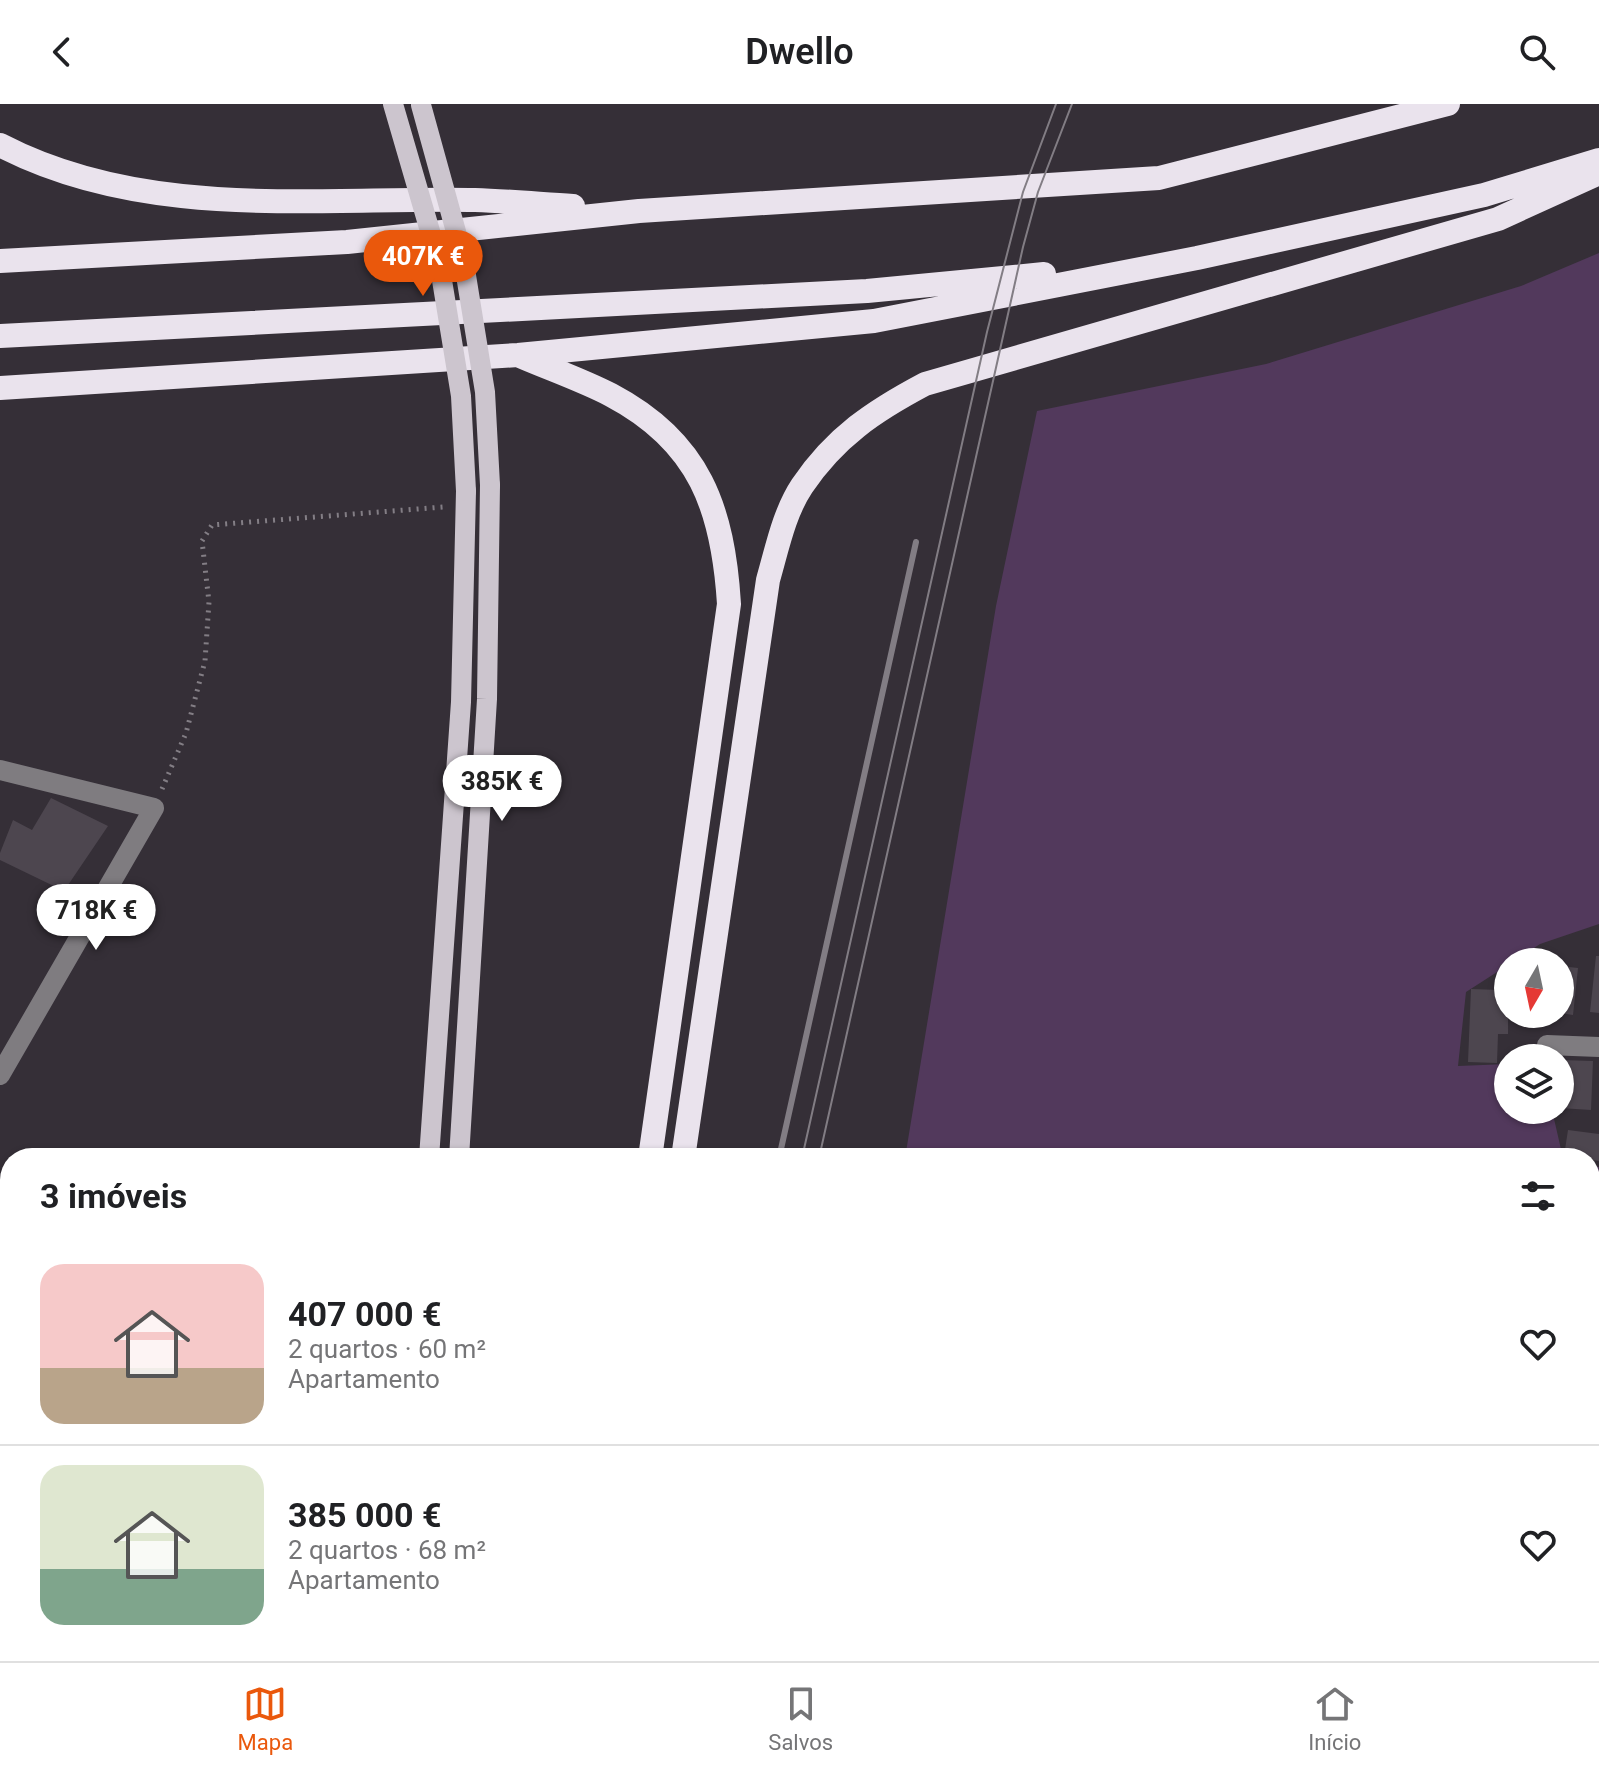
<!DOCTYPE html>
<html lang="pt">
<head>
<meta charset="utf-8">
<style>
  :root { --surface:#fff; --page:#f2f2f2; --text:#202124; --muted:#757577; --line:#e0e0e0; --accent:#ea580c }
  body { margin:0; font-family:Roboto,sans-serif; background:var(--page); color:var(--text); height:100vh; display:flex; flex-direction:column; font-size:30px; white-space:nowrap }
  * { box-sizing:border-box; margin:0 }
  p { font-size:26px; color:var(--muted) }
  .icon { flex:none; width:44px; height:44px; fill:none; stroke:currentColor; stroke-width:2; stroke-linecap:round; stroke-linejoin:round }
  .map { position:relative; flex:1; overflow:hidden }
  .drawer { position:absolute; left:0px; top:1044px; width:1600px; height:514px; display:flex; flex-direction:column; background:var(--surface); border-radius:32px 32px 0 0; box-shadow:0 2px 6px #0004 }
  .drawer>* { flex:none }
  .needle { width:52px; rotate:189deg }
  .buttons { position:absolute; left:1494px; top:844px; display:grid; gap:16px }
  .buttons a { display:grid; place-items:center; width:80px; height:80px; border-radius:50%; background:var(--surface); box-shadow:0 2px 6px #0004; font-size:40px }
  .price { position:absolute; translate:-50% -68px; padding:0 18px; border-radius:28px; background:#fff; color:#222; font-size:26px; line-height:52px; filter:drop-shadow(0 2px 4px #0008) }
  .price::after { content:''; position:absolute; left:50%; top:48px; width:24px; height:18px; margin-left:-12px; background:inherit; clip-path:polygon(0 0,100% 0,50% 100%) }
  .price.active { background:var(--accent); color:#fff }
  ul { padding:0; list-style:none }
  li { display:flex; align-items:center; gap:24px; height:200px; padding:0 40px }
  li+li { border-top:2px solid var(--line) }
  li span { display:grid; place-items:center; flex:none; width:224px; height:160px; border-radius:24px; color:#555 }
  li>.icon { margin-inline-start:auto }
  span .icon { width:96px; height:96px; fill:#fffc; stroke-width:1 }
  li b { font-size:34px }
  h2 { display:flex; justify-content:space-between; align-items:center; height:96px; padding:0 40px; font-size:34px }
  header { display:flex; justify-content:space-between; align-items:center; height:104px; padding:0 40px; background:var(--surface); font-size:36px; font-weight:600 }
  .tabs { display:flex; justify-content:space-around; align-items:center; height:112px; border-top:2px solid var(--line); background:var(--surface); font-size:22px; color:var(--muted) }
  .tabs a { display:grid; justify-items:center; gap:4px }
  .tabs .active { color:var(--accent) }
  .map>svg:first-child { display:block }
  .green { fill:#52395c }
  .building { fill:#4d464f }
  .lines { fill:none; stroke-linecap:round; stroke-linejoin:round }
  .path { stroke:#837e85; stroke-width:5; stroke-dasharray:2 6; stroke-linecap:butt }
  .minor { stroke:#7f7c80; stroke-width:20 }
  .major { stroke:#ccc5ce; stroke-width:20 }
  .highway { stroke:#eae3ed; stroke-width:24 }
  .tram { stroke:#827d84; stroke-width:2 }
  .rail { stroke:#827d84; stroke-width:6 }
  .major-bridge { stroke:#ccc5ce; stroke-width:20 }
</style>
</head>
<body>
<header><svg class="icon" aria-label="back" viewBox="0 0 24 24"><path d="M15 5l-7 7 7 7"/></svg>Dwello<svg class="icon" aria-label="search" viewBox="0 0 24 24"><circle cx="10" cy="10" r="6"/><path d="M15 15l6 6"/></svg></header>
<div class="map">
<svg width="1599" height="1557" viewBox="0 0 1599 1557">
  <rect width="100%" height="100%" fill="#352f37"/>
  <!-- green -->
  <path class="green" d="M1599,149V820L1540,840L1513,858H1508V861L1466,888L1458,962L1508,960V1006H1552L1563,1054H905L996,502L1037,307L1266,260L1521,182Z
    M1590,1061L1599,1063V1557H856L846,1548H1590Z"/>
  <!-- building -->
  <path class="building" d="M51,694L108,722L64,787L0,756V749L13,716L32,726Z
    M1596,852H1599V909L1590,908Z
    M1500,860L1508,861V930H1498L1497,959L1468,958L1471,885L1499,886Z
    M1560,862L1578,864L1573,911L1560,909Z
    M1560,956L1593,957L1591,1006L1560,1004Z
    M1568,1026L1599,1030V1057L1564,1052Z
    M21,1548H48L47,1557H20Z
    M180,1548H208L209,1557H181Z
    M211,1548H245L246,1557H212Z
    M404,1548H448L446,1557H402Z
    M455,1548H512L511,1557H454Z
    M539,1548H615L613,1557H545L537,1554Z"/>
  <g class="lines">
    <!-- path -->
    <path class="path" d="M162,685L186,629L205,557L209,498L202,437L212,421L443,403"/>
    <!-- minor -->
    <path class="minor" d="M0,666L154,704L0,971
      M1547,941L1599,943
      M775,1548L792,1557
      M652,1557L653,1548"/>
    <!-- major -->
    <path class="major" d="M429,1054L461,598L466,387
      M459,1054L487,595L490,381
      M0,1364L10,1366"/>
    <!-- highway -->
    <path class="highway" d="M0,41C146,117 317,93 475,96C507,97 540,100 573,102
      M0,157L347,138L639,107L1159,74L1448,0
      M0,232L867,187L1044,170
      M520,252C550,265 582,276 611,291C700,338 723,405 729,500L650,1054
      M0,284L518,251L874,217L1197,154L1484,91L1599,56
      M683,1054L768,476C777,445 784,409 802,382C835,333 874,307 925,280L1498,115L1599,69"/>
    <!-- tram -->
    <path class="tram" d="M802,1054L987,228L1023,88L1056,0
      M819,1054L1023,143L1038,88L1072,0
      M704,1557L706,1548
      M719,1557L722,1548"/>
    <!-- rail -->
    <path class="rail" d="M779,1054L916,438"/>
    <!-- major-bridge -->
    <path class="major-bridge" d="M393,0L439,158L461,292L466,387
      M421,1L463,153L485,288L490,381"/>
  </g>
</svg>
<div class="buttons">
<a><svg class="needle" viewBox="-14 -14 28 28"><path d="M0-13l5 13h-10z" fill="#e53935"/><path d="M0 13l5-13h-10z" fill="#757577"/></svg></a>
<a><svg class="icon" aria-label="layers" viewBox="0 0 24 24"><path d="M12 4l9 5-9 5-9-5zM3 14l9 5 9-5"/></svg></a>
</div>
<b class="price active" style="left:423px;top:194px">407K €</b>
<b class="price" style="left:502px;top:719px">385K €</b>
<b class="price" style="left:96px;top:848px">718K €</b>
<section class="drawer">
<h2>3 imóveis<svg class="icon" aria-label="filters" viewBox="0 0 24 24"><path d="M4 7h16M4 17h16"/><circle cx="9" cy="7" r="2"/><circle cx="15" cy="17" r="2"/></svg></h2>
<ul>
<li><span style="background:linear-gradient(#f6c9c9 65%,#b9a48a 0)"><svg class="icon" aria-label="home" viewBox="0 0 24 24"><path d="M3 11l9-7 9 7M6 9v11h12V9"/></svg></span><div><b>407 000 €</b><p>2 quartos · 60 m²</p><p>Apartamento</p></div><svg class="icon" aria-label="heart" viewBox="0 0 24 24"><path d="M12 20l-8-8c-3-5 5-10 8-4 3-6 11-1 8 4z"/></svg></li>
<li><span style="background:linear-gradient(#dfe7d0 65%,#7fa58c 0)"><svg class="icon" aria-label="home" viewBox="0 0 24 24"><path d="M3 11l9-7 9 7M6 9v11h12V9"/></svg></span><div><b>385 000 €</b><p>2 quartos · 68 m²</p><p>Apartamento</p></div><svg class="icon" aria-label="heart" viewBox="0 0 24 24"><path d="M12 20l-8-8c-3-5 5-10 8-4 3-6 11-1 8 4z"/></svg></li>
</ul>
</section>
</div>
<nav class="tabs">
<a class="active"><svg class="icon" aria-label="map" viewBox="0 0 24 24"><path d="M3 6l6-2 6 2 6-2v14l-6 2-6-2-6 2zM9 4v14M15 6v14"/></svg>Mapa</a>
<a><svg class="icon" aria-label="saved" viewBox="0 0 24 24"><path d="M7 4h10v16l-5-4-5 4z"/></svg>Salvos</a>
<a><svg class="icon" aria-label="home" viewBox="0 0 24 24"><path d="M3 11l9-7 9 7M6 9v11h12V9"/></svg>Início</a>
</nav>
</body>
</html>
